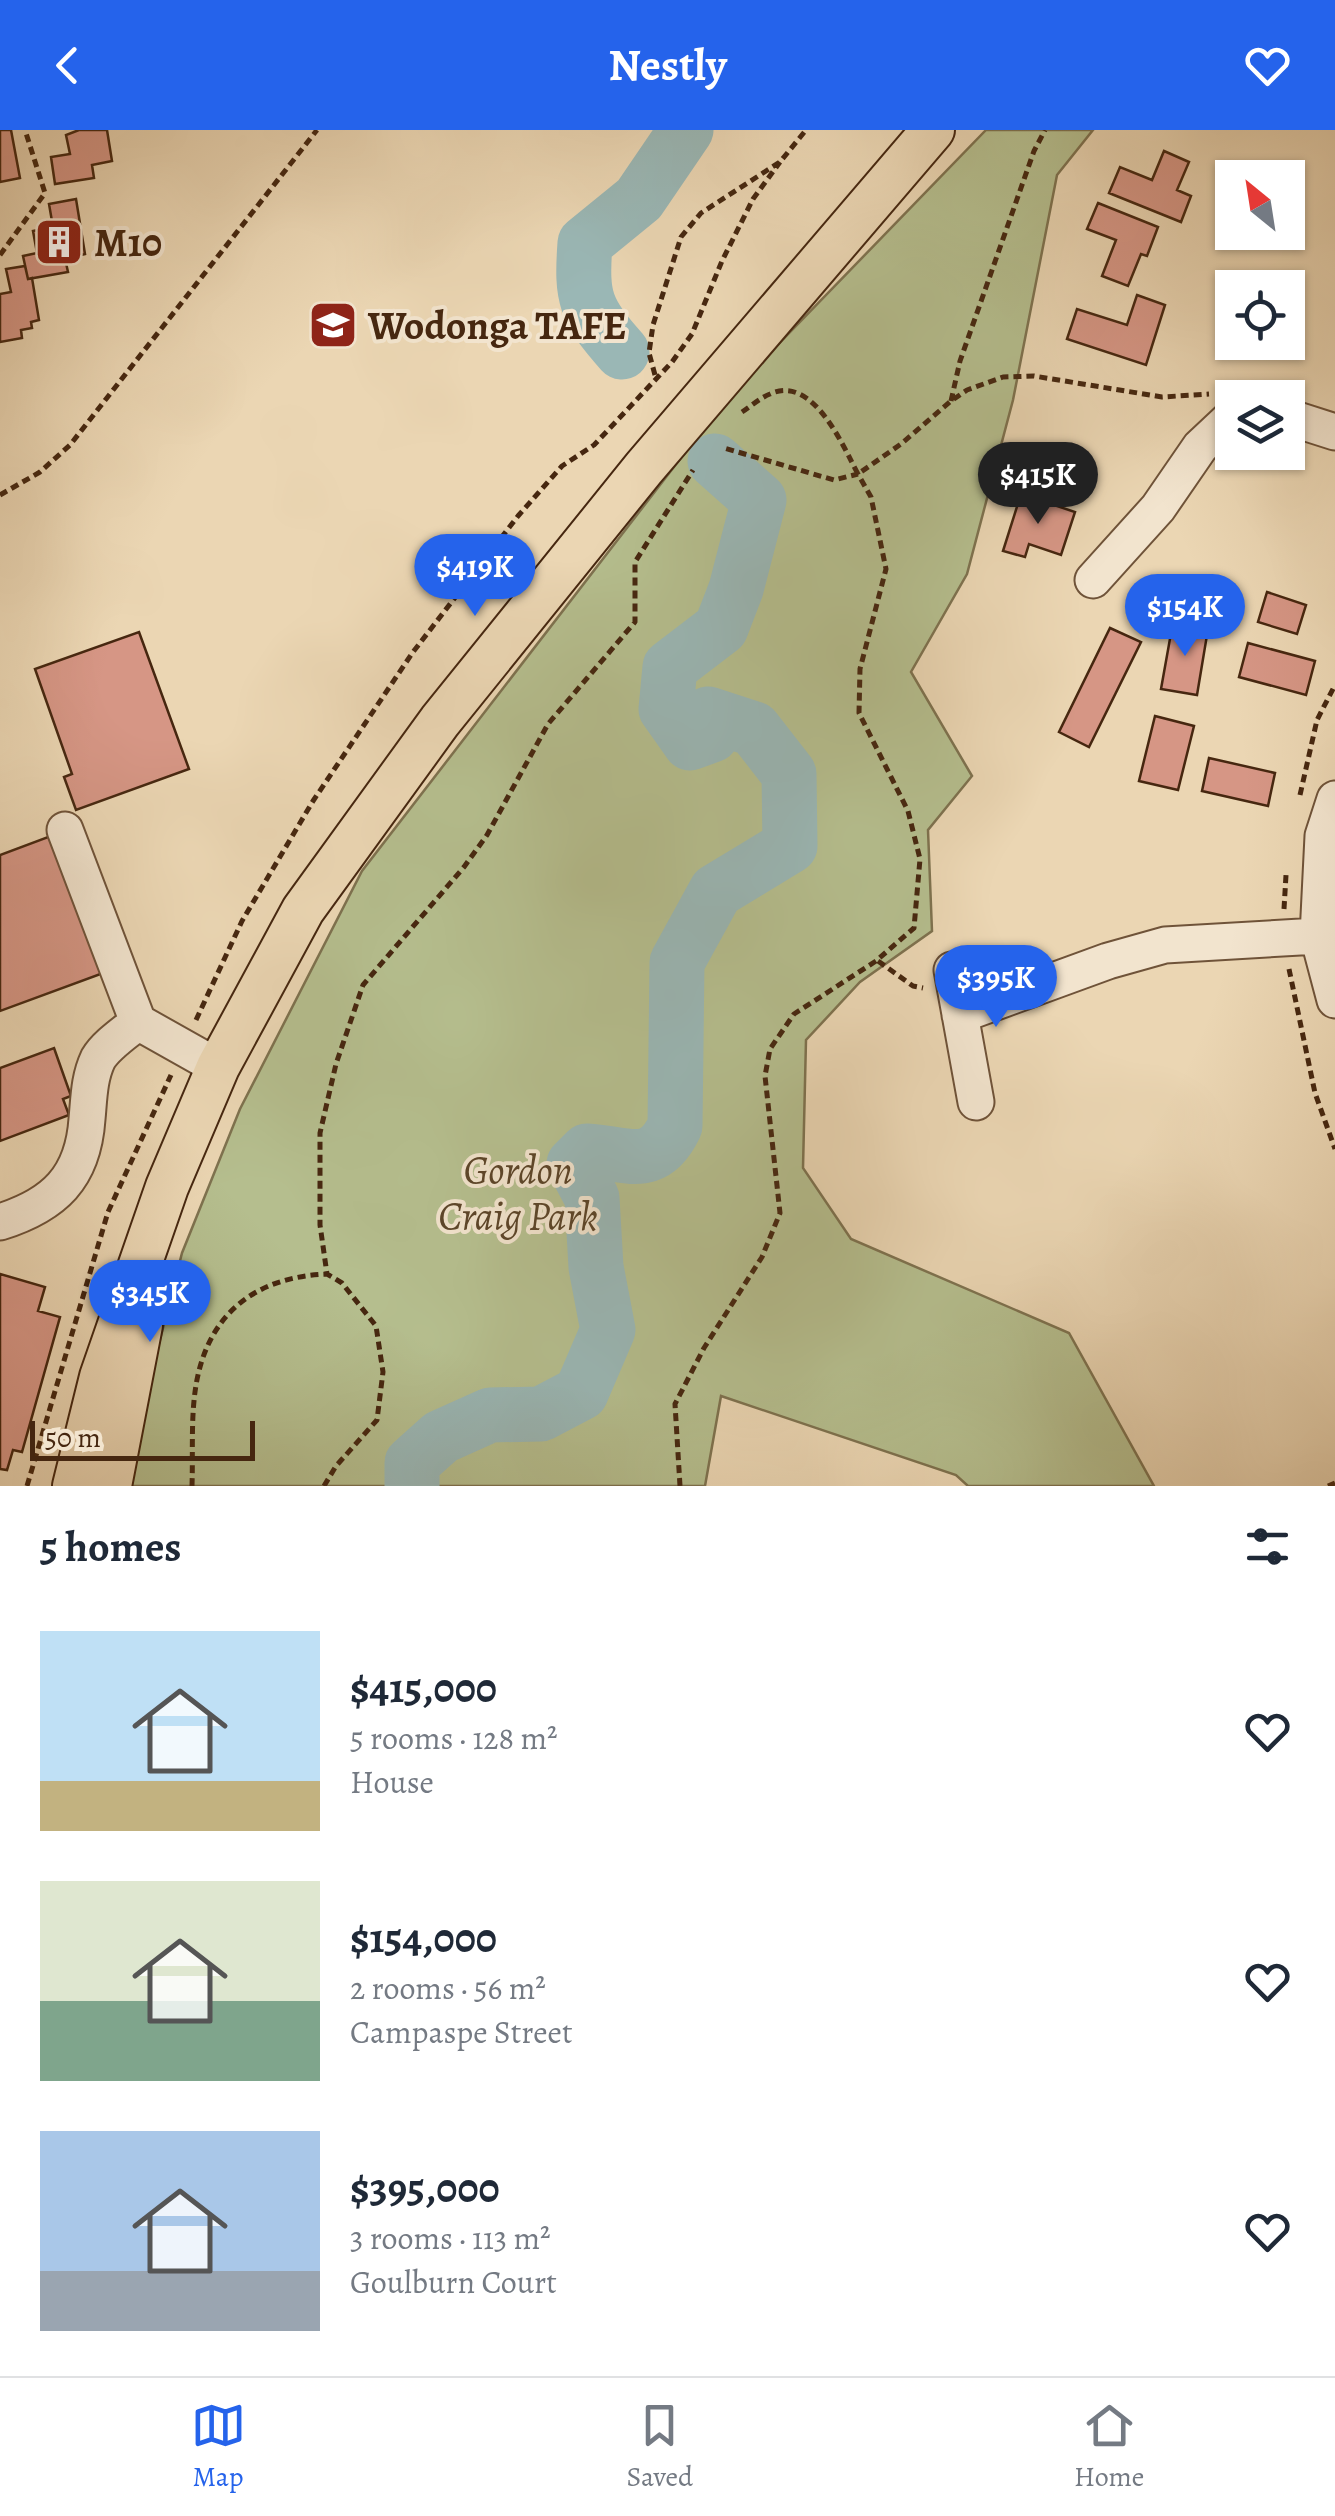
<!DOCTYPE html>
<html lang="en">
<head>
<meta charset="utf-8">
<style>
  :root { --surface:#fff; --page:#f2f2f3; --text:#1f2937; --muted:#747a83; --line:#e0e1e3; --accent:#2563eb }
  body { margin:0; font-family:Alegreya,serif; background:var(--page); color:var(--text); height:100vh; display:flex; flex-direction:column; font-size:38px; white-space:nowrap }
  * { box-sizing:border-box; margin:0 }
  p { font-size:32px; color:var(--muted) }
  .icon { flex:none; width:55px; height:55px; fill:none; stroke:currentColor; stroke-width:2; stroke-linecap:round; stroke-linejoin:round }
  .map { position:relative; height:1356px; overflow:hidden }
  .side { display:flex; flex-direction:column; background:var(--surface); flex:1 }
  .side>* { flex:none }
  .needle { width:65px; rotate:330deg }
  .controls { position:absolute; left:1215px; top:30px; display:grid; gap:20px }
  .controls a { display:grid; place-items:center; width:90px; height:90px; border-radius:0px; background:var(--surface); box-shadow:0 2px 8px #0004; font-size:50px }
  .scale { position:absolute; left:30px; bottom:25px; width:225px; box-sizing:border-box; padding-left:10px; border:5px solid #462710; border-top:0; font-size:28px; line-height:35px; white-space:nowrap; color:#462710; -webkit-text-stroke:8px #f2e4ce; paint-order:stroke }
  .price { position:absolute; translate:-50% -85px; padding:0 22px; border-radius:35px; background:var(--accent); color:#fff; font-size:32px; line-height:65px; filter:drop-shadow(0 2px 5px #0008) }
  .price::after { content:''; position:absolute; left:50%; top:60px; width:30px; height:22px; margin-left:-15px; background:inherit; clip-path:polygon(0 0,100% 0,50% 100%) }
  .price.active { background:#222; color:#fff }
  ul { padding:0; list-style:none }
  li { display:flex; align-items:center; gap:30px; height:250px; padding:0 40px }
  li span { display:grid; place-items:center; flex:none; width:280px; height:200px; border-radius:0px; color:#555 }
  li>.icon { margin-inline-start:auto }
  span .icon { width:120px; height:120px; fill:#fffc; stroke-width:1 }
  li b { font-size:42px }
  h2 { display:flex; justify-content:space-between; align-items:center; height:120px; padding:0 40px; font-size:42px }
  header { display:flex; justify-content:space-between; align-items:center; height:130px; padding:0 40px; background:var(--accent); color:#fff; font-size:45px; font-weight:600 }
  .dock { display:flex; justify-content:space-around; align-items:center; height:140px; border-top:2px solid var(--line); background:var(--surface); font-size:28px; color:var(--muted) }
  .dock a { display:grid; justify-items:center; gap:5px }
  .dock .active { color:var(--accent) }
  .map>svg:first-child { display:block }
  .green { fill:#b5be8e; stroke:#7e724f; stroke-width:2.5 }
  .lines { fill:none; stroke-linecap:round; stroke-linejoin:round }
  .river { stroke:#9ab7b5; stroke-width:55 }
  .building { fill:#d69685; stroke:#462710; stroke-width:2.5 }
  .minor-casing { stroke:#6f5339; stroke-width:39 }
  .major-casing { stroke:#462710; stroke-width:46 }
  .path { stroke:#462710; stroke-width:5; stroke-dasharray:8 5; stroke-linecap:butt }
  .minor { stroke:#f2e4ce; stroke-width:35 }
  .major { stroke:#ebd6b3; stroke-width:42 }
  .labels { text-anchor:middle; stroke-width:8; stroke-linejoin:round; paint-order:stroke }
  .poi-label { font-size:40px; font-weight:bold; fill:#462710; stroke:#f2e4ce; text-anchor:start }
  .park-label { font-size:40px; font-style:italic; fill:#5c4529; stroke:#f2e4ce }
</style>
</head>
<body>
<header><svg class="icon" aria-label="back" viewBox="0 0 24 24"><path d="M15 5l-7 7 7 7"/></svg>Nestly<svg class="icon" aria-label="heart" viewBox="0 0 24 24"><path d="M12 20l-8-8c-3-5 5-10 8-4 3-6 11-1 8 4z"/></svg></header>
<div class="map">
<svg width="1335" height="1356" viewBox="0 0 1335 1356">
  <rect width="100%" height="100%" fill="#ebd6b3"/>
  <filter id="stains"><feTurbulence type="fractalNoise" baseFrequency=".002" numOctaves="4"/><feColorMatrix values="0 0 0 0 .2 0 0 0 0 .09 0 0 0 0 .02 0 0 0 .5 -.17"/></filter>
  <radialGradient id="worn" r=".72"><stop offset=".6" stop-color="#630" stop-opacity="0"/><stop offset="1" stop-color="#630" stop-opacity=".3"/></radialGradient>
  <!-- green -->
  <path class="green" d="M986,0H1093L1057,45L1013,270L967,444L911,542L972,646L928,700L932,801L860,852L806,910L803,1038L851,1109L1069,1203L1154,1356H968L956,1345L721,1266L705,1356H123L182,1123L240,979L362,741L731,263Z"/>
  <g class="lines">
    <!-- river -->
    <path class="river" d="M622,222C585,180 581,169 585,113L639,69L686,0
      M412,1356V1333L441,1307L490,1285L541,1284L581,1263L608,1200L596,1137L592,1068L574,1034L587,1021C628,1023 653,1042 675,996L677,832L716,761L790,716L789,644L754,599L708,584L712,605L690,613L666,579L670,537L721,498L736,459L759,370L715,331"/>
  </g>
  <!-- building -->
  <path class="building" d="M0,0H11L20,48L0,52Z
    M79,0H107L112,31L92,35L94,48L55,54L51,27L70,24L66,5Z
    M1164,21L1189,32L1177,60L1191,66L1181,92L1109,63L1120,37L1152,50Z
    M76,69L85,124L77,126L78,131L66,133L68,142L28,149L23,126L37,123L33,101L53,97L49,74Z
    M1098,73L1158,97L1147,126L1141,124L1128,156L1102,146L1116,110L1087,99Z
    M25,136L28,149L32,148L39,190L31,192L32,198L21,200L22,208L0,212V164L11,162L6,139Z
    M1137,165L1165,175L1146,235L1067,209L1077,179L1127,195Z
    M1021,364L1075,382L1061,425L1029,414L1025,427L1003,421Z
    M1267,462L1306,475L1297,504L1258,492Z
    M1173,492L1208,499L1197,565L1161,559Z
    M1110,498L1141,512L1089,617L1059,602Z
    M139,502L189,639L76,680L64,647L72,644L35,539Z
    M1248,513L1315,531L1306,565L1239,547Z
    M1155,586L1194,596L1178,660L1139,651Z
    M1209,628L1275,643L1268,676L1202,661Z
    M56,704L106,842L0,881V725Z
    M54,918L71,966L63,969L69,985L0,1011V938Z
    M0,1144L45,1157L38,1181L60,1187L22,1322L13,1320L7,1340L0,1339Z"/>
  <g class="lines">
    <!-- minor casing -->
    <g class="minor-casing">
      <path id="minor" d="M1288,287L1335,302
        M1093,450L1158,378L1200,317L1232,287
        M1335,669L1323,706L1318,806L1335,870
        M65,700L138,892
        M952,840L976,972
        M960,885L1108,831L1165,815L1318,806
        M0,1092C54,1075 83,1048 87,989C89,968 89,948 98,929C106,915 126,902 138,892L218,937"/>
    </g>
    <!-- major casing -->
    <g class="major-casing">
      <path id="major" d="M74,1356L101,1247L167,1057L218,937L303,780L440,591L644,338L933,0
        M110,1356L141,1195"/>
    </g>
    <!-- path -->
    <path class="path" d="M0,125L45,63L25,0
      M655,245L649,223L653,195L681,107L701,83L780,32L806,0
      M951,271L960,231L1034,21L1045,0
      M742,282C751,276 760,268 770,264C813,244 843,316 858,344L901,314L951,271L967,260L1003,247L1034,246L1162,267L1209,264
      M0,365L40,342L70,315L317,0
      M1300,665L1317,590L1335,555
      M1284,779L1286,745
      M878,831L913,856L923,858
      M1289,839L1315,963L1335,1019
      M196,890L242,791L313,671L413,522L518,386L562,336L594,315L672,232L692,204L722,131L753,69L780,32
      M27,1356L108,1082L171,945
      M192,1356C193,1325 191,1292 195,1262C205,1186 253,1147 327,1144
      M324,1356L336,1336L377,1290L383,1242L376,1196L342,1153L327,1144L320,1095V1003L336,934L363,855L464,737L487,705L548,594L635,492V432L693,340
      M680,1356L675,1274L704,1218L762,1127L780,1083L765,946L770,919L794,884L876,831L914,798L920,729L908,681L859,583L860,539L886,439L871,367L858,344L834,350L724,318
      M1328,1356L1335,1353"/>
    <!-- minor -->
    <use href="#minor" class="minor"/>
    <!-- major -->
    <use href="#major" class="major"/>
  </g>
  <!-- icons -->
  <defs>
    <g id="building-square" transform="scale(2.5)"><rect x="-9" y="-9" width="18" height="18" rx="4" fill="#8f2418" stroke="#f2e4ce"/><path d="M-4-6H4V6H1V3H-1V6H-4ZM-2.5-4.3h1.7v1.8h-1.7ZM.8-4.3h1.7v1.8H.8ZM-2.5-1h1.7V.8h-1.7ZM.8-1h1.7V.8H.8Z" fill="#fff"/></g>
    <g id="university-square" transform="scale(2.5)"><rect x="-9" y="-9" width="18" height="18" rx="4" fill="#8f2418" stroke="#f2e4ce"/><path d="M0-5L7-2L0 1L-7-2ZM-4 1L0 2.5L4 1V4Q0 6-4 4Z" fill="#fff"/></g>
  </defs>
  <g fill-rule="evenodd">
    <use href="#building-square" x="59" y="112"/>
    <use href="#university-square" x="333" y="195"/>
  </g>
  <g class="labels">
    <!-- poi labels -->
    <g class="poi-label">
      <text x="94" y="126">M10</text>
      <text x="368" y="209">Wodonga TAFE</text>
    </g>
    <!-- park labels -->
    <g class="park-label">
      <text x="518" y="1054">Gordon<tspan x="518" dy="46">Craig Park</tspan></text>
    </g>
  </g>
  <rect width="100%" height="100%" filter="url(#stains)"/>
  <rect width="100%" height="100%" fill="url(#worn)"/>
</svg>
<div class="controls">
<a><svg class="needle" viewBox="-14 -14 28 28"><path d="M0-13l5 13h-10z" fill="#e53935"/><path d="M0 13l5-13h-10z" fill="#747a83"/></svg></a>
<a><svg class="icon" aria-label="locate" viewBox="0 0 24 24"><circle cx="12" cy="12" r="6"/><path d="M12 2v4M12 18v4M2 12h4M18 12h4"/></svg></a>
<a><svg class="icon" aria-label="layers" viewBox="0 0 24 24"><path d="M12 4l9 5-9 5-9-5zM3 14l9 5 9-5"/></svg></a>
</div>
<div class="scale">50 m</div>
<b class="price active" style="left:1038px;top:397px">$415K</b>
<b class="price" style="left:475px;top:489px">$419K</b>
<b class="price" style="left:1185px;top:529px">$154K</b>
<b class="price" style="left:996px;top:900px">$395K</b>
<b class="price" style="left:150px;top:1215px">$345K</b>
</div>
<section class="side">
<h2>5 homes<svg class="icon" aria-label="filters" viewBox="0 0 24 24"><path d="M4 7h16M4 17h16"/><circle cx="9" cy="7" r="2"/><circle cx="15" cy="17" r="2"/></svg></h2>
<ul>
<li><span style="background:linear-gradient(#bfe0f5 75%,#c2b280 0)"><svg class="icon" aria-label="home" viewBox="0 0 24 24"><path d="M3 11l9-7 9 7M6 9v11h12V9"/></svg></span><div><b>$415,000</b><p>5 rooms · 128 m²</p><p>House</p></div><svg class="icon" aria-label="heart" viewBox="0 0 24 24"><path d="M12 20l-8-8c-3-5 5-10 8-4 3-6 11-1 8 4z"/></svg></li>
<li><span style="background:linear-gradient(#dfe7d0 60%,#7fa58c 0)"><svg class="icon" aria-label="home" viewBox="0 0 24 24"><path d="M3 11l9-7 9 7M6 9v11h12V9"/></svg></span><div><b>$154,000</b><p>2 rooms · 56 m²</p><p>Campaspe Street</p></div><svg class="icon" aria-label="heart" viewBox="0 0 24 24"><path d="M12 20l-8-8c-3-5 5-10 8-4 3-6 11-1 8 4z"/></svg></li>
<li><span style="background:linear-gradient(#a9c7e8 70%,#9aa5b1 0)"><svg class="icon" aria-label="home" viewBox="0 0 24 24"><path d="M3 11l9-7 9 7M6 9v11h12V9"/></svg></span><div><b>$395,000</b><p>3 rooms · 113 m²</p><p>Goulburn Court</p></div><svg class="icon" aria-label="heart" viewBox="0 0 24 24"><path d="M12 20l-8-8c-3-5 5-10 8-4 3-6 11-1 8 4z"/></svg></li>
</ul>
</section>
<nav class="dock">
<a class="active"><svg class="icon" aria-label="map" viewBox="0 0 24 24"><path d="M3 6l6-2 6 2 6-2v14l-6 2-6-2-6 2zM9 4v14M15 6v14"/></svg>Map</a>
<a><svg class="icon" aria-label="saved" viewBox="0 0 24 24"><path d="M7 4h10v16l-5-4-5 4z"/></svg>Saved</a>
<a><svg class="icon" aria-label="home" viewBox="0 0 24 24"><path d="M3 11l9-7 9 7M6 9v11h12V9"/></svg>Home</a>
</nav>
</body>
</html>
